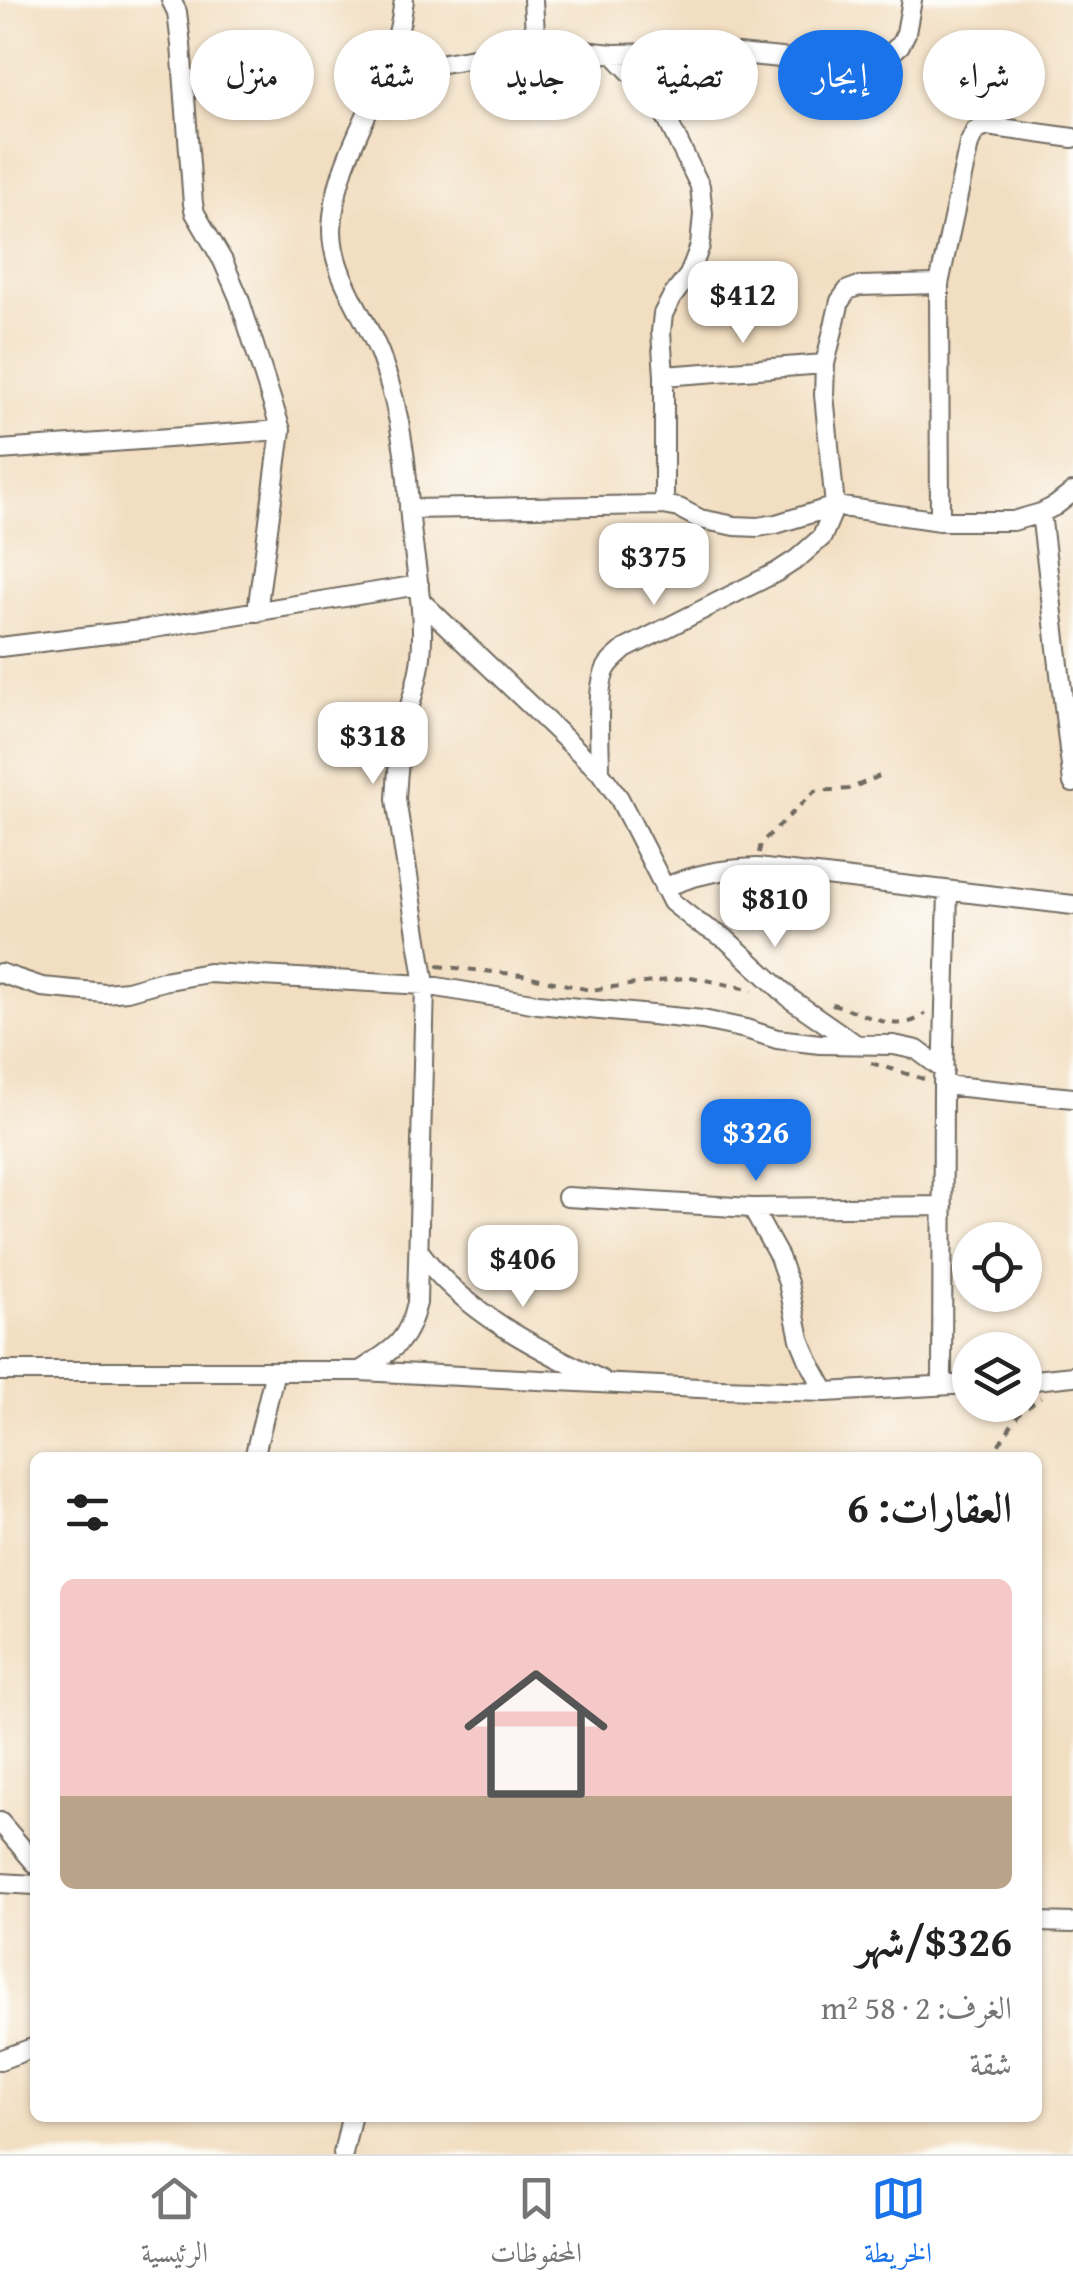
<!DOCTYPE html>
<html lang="ar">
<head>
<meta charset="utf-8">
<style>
  :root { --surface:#fff; --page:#f6f6f6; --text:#222; --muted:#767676; --line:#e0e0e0; --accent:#1a73e8 }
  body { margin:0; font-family:"Gentium Book Plus",Amiri,serif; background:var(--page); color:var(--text); direction:rtl; height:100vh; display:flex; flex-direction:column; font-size:38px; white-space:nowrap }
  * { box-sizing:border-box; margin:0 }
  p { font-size:32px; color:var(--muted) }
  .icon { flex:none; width:55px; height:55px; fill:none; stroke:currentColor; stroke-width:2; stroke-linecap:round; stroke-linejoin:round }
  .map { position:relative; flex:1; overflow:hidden; direction:ltr }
  .panel { position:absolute; left:30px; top:1452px; width:1012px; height:670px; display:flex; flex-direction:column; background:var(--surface); border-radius:15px; box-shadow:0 2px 8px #0004; direction:rtl }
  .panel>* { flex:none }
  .hud { position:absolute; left:30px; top:30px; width:1015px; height:90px; direction:rtl; display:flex; gap:20px }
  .fabs { position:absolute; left:952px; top:1222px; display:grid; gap:20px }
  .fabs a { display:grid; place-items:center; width:90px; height:90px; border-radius:50%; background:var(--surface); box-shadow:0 2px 8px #0004; font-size:50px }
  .price { position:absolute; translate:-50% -85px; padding:0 22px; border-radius:20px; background:#fff; color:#222; font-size:32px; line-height:65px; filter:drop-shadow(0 2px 5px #0008) }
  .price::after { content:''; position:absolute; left:50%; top:60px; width:30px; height:22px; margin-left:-15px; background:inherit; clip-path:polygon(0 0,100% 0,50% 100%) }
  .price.active { background:var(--accent); color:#fff }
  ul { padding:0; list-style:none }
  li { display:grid; align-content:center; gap:20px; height:530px; padding:0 30px }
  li+li { border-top:2px solid var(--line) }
  li span { display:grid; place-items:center; height:310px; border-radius:15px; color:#555 }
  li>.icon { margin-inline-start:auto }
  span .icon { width:180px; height:180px; fill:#fffc; stroke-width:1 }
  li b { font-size:42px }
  h2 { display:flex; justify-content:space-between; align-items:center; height:120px; padding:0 30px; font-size:42px }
  .tag { padding:0 35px; border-radius:45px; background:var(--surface); box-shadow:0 2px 8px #0004; font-size:35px; line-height:90px }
  .tag.active { background:var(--accent); color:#fff }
  .menu { display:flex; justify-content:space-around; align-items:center; height:140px; border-top:2px solid var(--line); background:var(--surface); font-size:28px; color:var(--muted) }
  .menu a { display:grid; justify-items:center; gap:5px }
  .menu .active { color:var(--accent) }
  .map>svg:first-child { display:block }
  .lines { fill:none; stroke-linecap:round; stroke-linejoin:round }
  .minor-casing { stroke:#716a60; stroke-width:22 }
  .path { stroke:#716a60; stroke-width:4; stroke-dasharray:8 8; stroke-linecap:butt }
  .minor { stroke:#fff; stroke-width:18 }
</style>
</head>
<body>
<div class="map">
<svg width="1073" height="2154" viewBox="0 0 1073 2154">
  <rect width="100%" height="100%" fill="#fdfcf7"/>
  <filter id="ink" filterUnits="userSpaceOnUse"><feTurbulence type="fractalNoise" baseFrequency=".01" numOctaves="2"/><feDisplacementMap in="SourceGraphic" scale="20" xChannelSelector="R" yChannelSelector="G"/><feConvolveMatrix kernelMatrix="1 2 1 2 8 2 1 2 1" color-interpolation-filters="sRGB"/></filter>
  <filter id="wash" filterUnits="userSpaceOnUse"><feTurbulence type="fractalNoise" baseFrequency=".0048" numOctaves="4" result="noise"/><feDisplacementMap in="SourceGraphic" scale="40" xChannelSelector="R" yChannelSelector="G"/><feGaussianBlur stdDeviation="2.25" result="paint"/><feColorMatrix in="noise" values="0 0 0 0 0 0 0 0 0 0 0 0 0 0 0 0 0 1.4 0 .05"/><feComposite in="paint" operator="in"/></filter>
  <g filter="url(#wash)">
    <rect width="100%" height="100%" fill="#f2dec1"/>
  </g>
  <g filter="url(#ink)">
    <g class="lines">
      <!-- minor casing -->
      <g class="minor-casing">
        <path id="minor" d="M171,0L177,12L181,45L193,204L195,213L223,261L239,298L281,430L257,612
          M533,0L536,50
          M613,54L658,101L700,186L703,214L700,246L689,275L672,297L663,314L661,332L664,376V505
          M386,73L479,57L536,50H574L613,54L718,52L802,60L873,61L889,55L900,45L906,33L912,0
          M664,376L825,364
          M0,450L281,430
          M409,509L664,505L679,508L700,519L735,526L758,527L776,524L835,506L940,521H1013L1041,513L1055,506L1073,492
          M1041,513L1073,783
          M940,521L939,284L969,144L975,131L987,126L1073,138
          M421,601L600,772L619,798L672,902L697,922L726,939L792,1000L854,1043
          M0,647L148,629L419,585
          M600,772C600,745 596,697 604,674C607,663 617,656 625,649L777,572L797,559L822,537L835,506L824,395L825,364L840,301L848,290L859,286L939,284
          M664,888C695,874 723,869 757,868L1073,905
          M0,973L42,987L105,993L127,991L163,981L208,973L425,985L538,1004L703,1020L746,1029L777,1039L820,1044L894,1045L917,1050L944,1070
          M943,1085L1073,1098
          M567,1197L752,1208L943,1206
          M752,1208L779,1257L788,1283L800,1339L809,1361L826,1392
          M420,1252C464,1312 536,1348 602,1380
          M0,1371H360L719,1389L826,1392L970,1384
          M360,1371C393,1349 407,1344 417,1303L425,985L396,799C397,773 400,749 405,724C410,702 419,680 421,657C425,617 417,577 412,536C408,506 408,475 403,446C399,417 391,385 381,357C366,316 332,276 332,230C334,170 363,127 385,73C395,50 401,25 404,0
          M1025,1381L1073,1376
          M942,1385L943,1085L948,891
          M254,1458L275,1371
          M0,1822L35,1863
          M0,1883L35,1885
          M1038,1922L1073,1923
          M0,2060L35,2047
          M343,2154L351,2118"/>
      </g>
      <!-- path -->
      <path class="path" d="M759,853L761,843L815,791L849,789L882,775
        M437,966L522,975L590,990L691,977L753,990
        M832,1004C862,1011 897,1038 926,1013
        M871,1063L924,1079
        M990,1458L1020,1412L1041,1397"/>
      <!-- minor -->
      <use href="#minor" class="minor"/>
    </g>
  </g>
</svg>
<div class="fabs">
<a><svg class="icon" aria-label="locate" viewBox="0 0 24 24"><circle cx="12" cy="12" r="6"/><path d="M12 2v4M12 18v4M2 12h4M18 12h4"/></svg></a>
<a><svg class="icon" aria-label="layers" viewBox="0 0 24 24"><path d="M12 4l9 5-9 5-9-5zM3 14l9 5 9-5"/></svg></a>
</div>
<b class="price" style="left:743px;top:346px">$412</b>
<b class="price" style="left:654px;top:608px">$375</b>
<b class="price" style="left:373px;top:787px">$318</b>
<b class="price" style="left:775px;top:950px">$810</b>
<b class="price active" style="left:756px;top:1184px">$326</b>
<b class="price" style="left:523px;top:1310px">$406</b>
<div class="hud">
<a class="tag">شراء</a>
<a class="tag active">إيجار</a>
<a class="tag">تصفية</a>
<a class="tag">جديد</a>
<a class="tag">شقة</a>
<a class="tag">منزل</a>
</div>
<section class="panel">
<h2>العقارات: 6<svg class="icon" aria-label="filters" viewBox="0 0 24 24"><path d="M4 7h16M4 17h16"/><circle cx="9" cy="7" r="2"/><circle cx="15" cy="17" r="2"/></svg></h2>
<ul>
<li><span style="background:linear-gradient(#f6c9c9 70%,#b9a48a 0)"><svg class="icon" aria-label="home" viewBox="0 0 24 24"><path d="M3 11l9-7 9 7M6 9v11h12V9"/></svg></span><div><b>$326/شهر</b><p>الغرف: 2 · 58 m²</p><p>شقة</p></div></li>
</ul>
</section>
</div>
<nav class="menu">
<a class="active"><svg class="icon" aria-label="map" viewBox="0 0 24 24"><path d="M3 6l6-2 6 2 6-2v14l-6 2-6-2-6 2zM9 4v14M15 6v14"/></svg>الخريطة</a>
<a><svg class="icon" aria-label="saved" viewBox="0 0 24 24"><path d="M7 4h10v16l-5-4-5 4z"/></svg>المحفوظات</a>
<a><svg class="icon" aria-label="home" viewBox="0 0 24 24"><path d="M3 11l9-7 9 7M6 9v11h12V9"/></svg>الرئيسية</a>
</nav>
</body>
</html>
